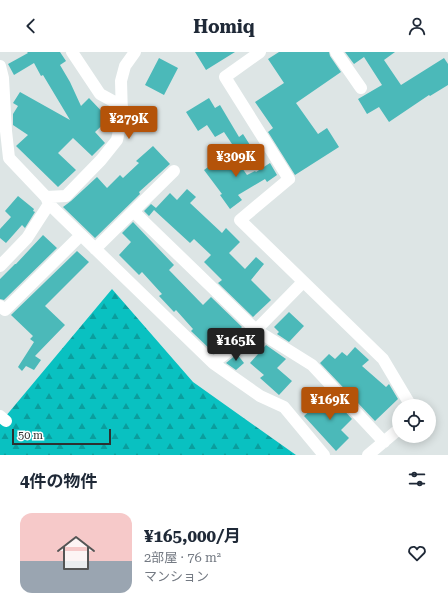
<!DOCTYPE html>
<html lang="ja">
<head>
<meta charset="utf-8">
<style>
  :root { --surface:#fff; --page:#f6f6f7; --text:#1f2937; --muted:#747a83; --accent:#b45309 }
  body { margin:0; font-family:"Roboto Serif","Noto Sans JP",serif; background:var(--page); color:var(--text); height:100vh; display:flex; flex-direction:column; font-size:15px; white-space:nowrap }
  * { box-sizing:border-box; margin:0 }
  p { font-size:13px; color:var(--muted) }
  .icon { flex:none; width:22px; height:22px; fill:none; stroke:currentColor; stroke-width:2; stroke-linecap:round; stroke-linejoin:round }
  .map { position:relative; height:403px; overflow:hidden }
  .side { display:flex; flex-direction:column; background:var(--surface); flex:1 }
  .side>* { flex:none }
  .buttons { position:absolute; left:392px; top:347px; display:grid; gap:8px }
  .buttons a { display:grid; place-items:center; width:44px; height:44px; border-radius:50%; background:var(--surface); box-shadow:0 2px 10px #0003; font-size:20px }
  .scale { position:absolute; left:12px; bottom:10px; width:99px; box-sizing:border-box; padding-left:4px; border:2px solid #2d3030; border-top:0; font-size:11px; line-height:14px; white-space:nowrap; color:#2d3030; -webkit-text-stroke:3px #fff; paint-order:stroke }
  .price { position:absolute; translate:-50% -34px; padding:0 9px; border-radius:4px; background:var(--accent); color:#fff; font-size:13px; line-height:26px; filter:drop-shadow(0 1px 2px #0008) }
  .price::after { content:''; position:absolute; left:50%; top:24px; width:12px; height:9px; margin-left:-6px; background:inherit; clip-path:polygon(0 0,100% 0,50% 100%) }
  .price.selected { background:#222; color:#fff }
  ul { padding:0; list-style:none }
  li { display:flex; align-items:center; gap:12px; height:100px; padding:0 20px }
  li span { display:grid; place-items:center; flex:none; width:112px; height:80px; border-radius:12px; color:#555 }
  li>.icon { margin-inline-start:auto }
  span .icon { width:48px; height:48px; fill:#fffc; stroke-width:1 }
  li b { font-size:17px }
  h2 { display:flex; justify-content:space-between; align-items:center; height:48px; padding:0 20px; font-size:17px }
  header { display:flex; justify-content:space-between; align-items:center; height:52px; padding:0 20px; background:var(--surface); font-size:18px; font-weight:700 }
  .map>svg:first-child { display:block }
  .forest { fill:url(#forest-firs) }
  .building { fill:#4bb9b9 }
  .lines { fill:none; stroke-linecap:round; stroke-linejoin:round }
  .minor { stroke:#fff; stroke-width:12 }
</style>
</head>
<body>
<header><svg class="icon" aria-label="back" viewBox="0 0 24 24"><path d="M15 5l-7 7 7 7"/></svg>Homiq<svg class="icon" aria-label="person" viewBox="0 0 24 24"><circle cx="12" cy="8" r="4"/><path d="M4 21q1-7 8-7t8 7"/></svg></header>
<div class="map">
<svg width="448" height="403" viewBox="0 0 448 403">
  <defs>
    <pattern id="forest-firs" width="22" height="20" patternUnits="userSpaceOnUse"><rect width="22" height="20" fill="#09c1c1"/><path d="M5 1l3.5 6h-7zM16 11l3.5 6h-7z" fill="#0a9d9d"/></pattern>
  </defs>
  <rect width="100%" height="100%" fill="#dde5e5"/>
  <!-- forest -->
  <path class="forest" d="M112,237L193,330L296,403H0V371Z"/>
  <!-- building -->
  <path class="building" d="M27,0H60L66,9L60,13L70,30L81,54L89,46L109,67L95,80L105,91L92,104L73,86L58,101L76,118L58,135L16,94L28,83L13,73V62L18,54L13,51L20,40L70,68L43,23L41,24L34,11L14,23L8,12L28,1Z
    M195,0H235L206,18Z
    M279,0H329L330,4L341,20L296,51L318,82L327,76L339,95L295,123L268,80L273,76L255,50L284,31L268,7Z
    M345,0H395L384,8L401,33L444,6L448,12V33L430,44L429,43L389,70L379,55L367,62L358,47L382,33L364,5L354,12Z
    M159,6L178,16L164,43L145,33Z
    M209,46L215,56L220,53L239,85L243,82L250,93L238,101L224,80L215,85L207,73L198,79L186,60Z
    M153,94L170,112L139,140L140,142L95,186L63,155L71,149L97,125L107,136L120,123L123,126L139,111L136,109Z
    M230,99L247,123L255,119L256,120L270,111L277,123L267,130L265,127L238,143L242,148L230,157L220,143L222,142L204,118Z
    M187,137L196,145L190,151L222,181L226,176L240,190L229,201L245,217L256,205L264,212L251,228L271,248L253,265L218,231L222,228L204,210L211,203L194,187L190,191L154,158L149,164L144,159L151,152L156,156L155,157L170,141L177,148Z
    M18,144L34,157L33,159L35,160L25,176L22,173L6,191L0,186V177L11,165L5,159Z
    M133,170L174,213L169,218L203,253L211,245L242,275L227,290H228L214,301L191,279L193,277L176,258L174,260L159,244L162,242L142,220L139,223L119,203L131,190L122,181Z
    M43,183L57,196L4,248L0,247V227L15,212H16Z
    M77,199L89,210L45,254L65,273L35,304L41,308L34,318L26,314L22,319L18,315L34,290L30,287L33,284L11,263Z
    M289,260L304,274L289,290L277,282L279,280L274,275Z
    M266,293L286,307L277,316L292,329L279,343L260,326L264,323L250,311Z
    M355,295L369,308L362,314L386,335L389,332L398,347L375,369L320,311L329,302L335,307L342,300L347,304Z
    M237,302L244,311L236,318L226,311Z
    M329,342L352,367L341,378L349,386L336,399L304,364Z"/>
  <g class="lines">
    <!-- minor -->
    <path class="minor" d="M72,0L100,42L122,54
      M260,0L225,25L289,127L240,168L383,307L411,354
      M336,0L361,36
      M0,14L3,26L6,79L9,106L46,145L66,144L101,108L117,88L122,64L121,29L125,14L135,0
      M46,145L49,152L213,311L260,344L284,355L324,403
      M134,160L256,278L312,313L384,390
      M95,197L174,119
      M0,214L27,186L49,152
      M0,254L5,258L81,183
      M213,311L256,278L303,230
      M0,364L6,369
      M368,403L399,377"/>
  </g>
</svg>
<div class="buttons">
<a><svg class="icon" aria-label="locate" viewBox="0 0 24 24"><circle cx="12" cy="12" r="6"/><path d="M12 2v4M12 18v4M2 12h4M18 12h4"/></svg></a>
</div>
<div class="scale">50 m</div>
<b class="price" style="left:129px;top:88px">¥279K</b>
<b class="price" style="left:236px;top:126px">¥309K</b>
<b class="price selected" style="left:236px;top:310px">¥165K</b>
<b class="price" style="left:330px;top:369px">¥169K</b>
</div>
<section class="side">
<h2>4件の物件<svg class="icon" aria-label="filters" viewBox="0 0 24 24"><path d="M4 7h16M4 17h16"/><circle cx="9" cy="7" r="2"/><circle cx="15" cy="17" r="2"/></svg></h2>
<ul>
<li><span style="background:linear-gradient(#f6c9c9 60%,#9aa5b1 0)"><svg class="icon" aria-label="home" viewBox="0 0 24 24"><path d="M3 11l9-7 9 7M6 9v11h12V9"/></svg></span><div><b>¥165,000/月</b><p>2部屋 · 76 m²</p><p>マンション</p></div><svg class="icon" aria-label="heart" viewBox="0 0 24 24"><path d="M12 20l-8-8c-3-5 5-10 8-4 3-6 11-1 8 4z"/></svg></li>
</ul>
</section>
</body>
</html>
